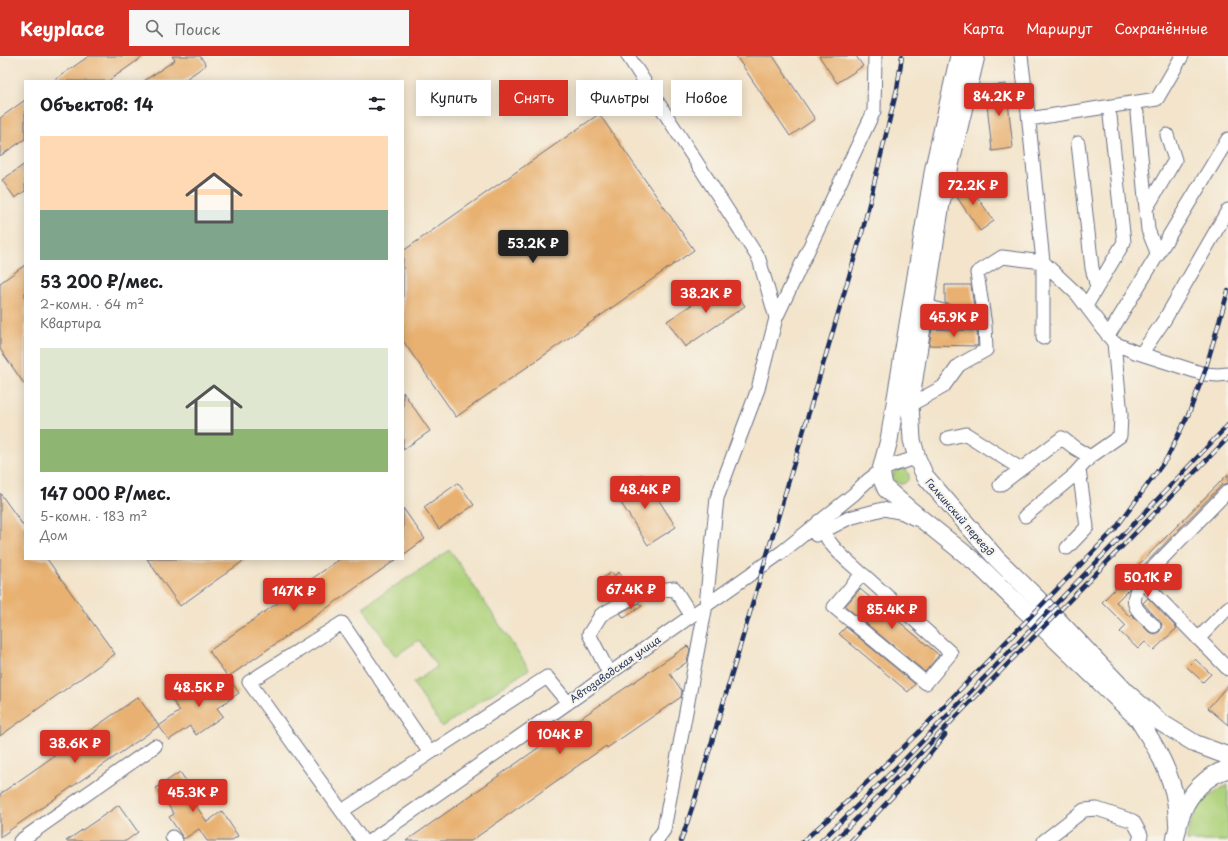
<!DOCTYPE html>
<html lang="ru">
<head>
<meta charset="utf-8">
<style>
  :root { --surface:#fff; --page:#f6f6f6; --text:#202124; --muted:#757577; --accent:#d93025 }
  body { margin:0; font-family:"Playpen Sans",sans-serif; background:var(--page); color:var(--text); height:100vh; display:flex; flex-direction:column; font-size:15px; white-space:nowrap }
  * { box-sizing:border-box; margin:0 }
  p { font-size:13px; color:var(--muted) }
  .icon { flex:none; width:22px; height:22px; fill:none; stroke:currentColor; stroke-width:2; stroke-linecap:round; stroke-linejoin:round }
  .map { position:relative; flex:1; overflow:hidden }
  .details { position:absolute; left:24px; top:24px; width:380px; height:480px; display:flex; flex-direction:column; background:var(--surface); border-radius:0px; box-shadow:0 2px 10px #0003 }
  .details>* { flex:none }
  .guide { position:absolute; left:416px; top:24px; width:380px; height:36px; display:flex; gap:8px }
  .price { position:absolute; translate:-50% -34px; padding:0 9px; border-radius:4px; background:var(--accent); color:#fff; font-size:13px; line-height:26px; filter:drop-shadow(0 1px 2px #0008) }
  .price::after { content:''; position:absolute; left:50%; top:24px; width:12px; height:9px; margin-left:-6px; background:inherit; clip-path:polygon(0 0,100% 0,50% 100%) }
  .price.active { background:#222; color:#fff }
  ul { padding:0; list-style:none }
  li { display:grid; align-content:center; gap:8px; height:212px; padding:0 16px }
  li span { display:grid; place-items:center; height:124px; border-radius:0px; color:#555 }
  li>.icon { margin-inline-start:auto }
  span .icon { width:72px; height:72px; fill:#fffc; stroke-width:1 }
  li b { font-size:17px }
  h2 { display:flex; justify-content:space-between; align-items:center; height:48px; padding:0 16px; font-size:17px }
  .pill { padding:0 14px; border-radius:0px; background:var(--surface); box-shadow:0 2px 10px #0003; font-size:14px; line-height:36px }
  .pill.active { background:var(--accent); color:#fff }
  header { display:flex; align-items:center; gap:24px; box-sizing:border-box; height:56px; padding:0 20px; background:var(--accent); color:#fff }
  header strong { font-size:19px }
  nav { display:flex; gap:22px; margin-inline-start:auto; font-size:14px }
  .search { width:280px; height:36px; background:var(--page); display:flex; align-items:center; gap:10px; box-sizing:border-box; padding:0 14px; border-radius:0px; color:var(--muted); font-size:15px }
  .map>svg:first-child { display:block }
  .green { fill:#aed27c; stroke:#64806d }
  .building { fill:#e8b171 }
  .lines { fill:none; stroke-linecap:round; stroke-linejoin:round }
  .minor-casing { stroke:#676e84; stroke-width:15 }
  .major-casing { stroke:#676e84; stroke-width:19 }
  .minor { stroke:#fff; stroke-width:13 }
  .major { stroke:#fff; stroke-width:17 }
  .rail-casing { stroke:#1b2f5e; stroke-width:4.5 }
  .rail { stroke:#f7f3e8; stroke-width:3; stroke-dasharray:9; stroke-linecap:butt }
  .labels { text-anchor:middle; stroke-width:4; stroke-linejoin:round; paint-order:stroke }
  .street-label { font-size:10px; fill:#1b2f5e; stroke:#f7f3e8 }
</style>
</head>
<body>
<header>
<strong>Keyplace</strong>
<div class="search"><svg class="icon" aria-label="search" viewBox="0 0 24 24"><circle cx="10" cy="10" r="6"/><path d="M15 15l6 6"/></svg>Поиск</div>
<nav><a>Карта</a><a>Маршрут</a><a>Сохранённые</a></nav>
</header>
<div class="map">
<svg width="1228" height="785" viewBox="0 0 1228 785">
  <rect width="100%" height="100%" fill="#f7f3e8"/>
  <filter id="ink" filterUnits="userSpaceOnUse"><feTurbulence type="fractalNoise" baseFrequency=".025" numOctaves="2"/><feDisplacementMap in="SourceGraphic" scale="8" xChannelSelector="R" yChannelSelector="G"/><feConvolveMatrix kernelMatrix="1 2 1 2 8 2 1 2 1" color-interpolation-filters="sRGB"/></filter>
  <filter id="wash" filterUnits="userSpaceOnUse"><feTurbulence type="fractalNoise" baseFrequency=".012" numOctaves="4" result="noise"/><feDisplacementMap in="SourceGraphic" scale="16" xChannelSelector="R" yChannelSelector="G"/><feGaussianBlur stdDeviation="0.9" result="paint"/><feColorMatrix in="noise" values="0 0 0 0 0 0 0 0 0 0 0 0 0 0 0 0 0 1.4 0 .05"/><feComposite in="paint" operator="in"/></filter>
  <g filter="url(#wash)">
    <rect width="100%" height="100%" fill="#f3e4cb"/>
    <!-- green -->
    <path class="green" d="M893 420a8 8 0 1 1 16 0a8 8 0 1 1-16 0Z
      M450,494L529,613L442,671L413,627L437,611L419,584L395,600L363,551Z
      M1228,729V785H1187C1187,761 1206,737 1228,729Z"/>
    <g id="blocks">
      <!-- building -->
      <path class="building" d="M89,0H144L108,25H53Z
        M172,0H200L206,9L183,25H144L175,4Z
        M736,0H773L815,63L790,80Z
        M819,0H856L863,10L837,27Z
        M1006,28L1013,92L992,95L985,30Z
        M25,44V83L0,100V62Z
        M599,58L694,194L456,361L403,285V195Z
        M25,108V135L15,142L2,124Z
        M966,125L994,165L980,175L954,137L955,133Z
        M25,209V329L0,293V227Z
        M728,225L745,250L685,291L667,265Z
        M945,229H971L974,251L954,250L945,247Z
        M932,273L977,275L978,289L976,290L929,289Z
        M403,336L430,375L403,394Z
        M642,418L676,471L648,489L614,436Z
        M1228,418V427L1222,429L1135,518L1129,533L1116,546L1129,560L1131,558L1149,576L1156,578L1160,575L1162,568L1143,547L1148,542L1177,572L1154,594L1145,586L1138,593L1120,576L1126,570L1102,546Z
        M458,427L474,449L439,473L424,451Z
        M0,437L25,472V503H47L115,598L0,680Z
        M403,452L425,483L403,499Z
        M147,503H246L180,550Z
        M340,503H397L228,621L209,595Z
        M612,516L614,520L619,516L630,533L611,544L601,528L605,525L603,522Z
        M860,533L939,599L925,616L845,550Z
        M639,547L642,550L624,562L620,557Z
        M846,571L915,628L908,636L839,578Z
        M687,590L690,593L687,606L670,618L682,635L681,641L607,692L606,690L471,785H406L575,666Z
        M1195,603L1211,618L1203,626L1187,611Z
        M228,621L239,637L217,652L223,660L196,679L190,670L169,684L159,670L180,655L172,644L198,626L206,637Z
        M1228,629V669L1208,652Z
        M138,641L159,670L0,781V738Z
        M180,716L195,738L190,741L207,766L222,755L238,780L231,785H207L199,773L184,783L169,761L174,758L156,732Z
        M119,749L138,776L126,785H66Z"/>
    </g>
  </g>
  <g filter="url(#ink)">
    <use href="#blocks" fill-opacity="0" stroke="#676e84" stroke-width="1"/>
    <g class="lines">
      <!-- minor casing -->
      <g class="minor-casing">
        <path id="minor" d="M628,0L759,203L776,262L758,333L717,442L706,549L665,768L664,774L656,785
          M1021,0L1028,57L1043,206V282
          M1137,57L1148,174L1158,199
          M1029,63L1157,43L1182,0
          M1078,87L1092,212L1097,231
          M1146,153L1175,104L1167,79
          M1086,250L1124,186L1110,60
          M776,262L874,55L875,0
          M985,269L977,217L1002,201L1043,206L1077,238L1114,287L1135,296L1204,318L1218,319L1228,318
          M1108,280L1228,83
          M1141,298L1165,263L1228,154
          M910,349L943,331L959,309L986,294L985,269L924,249
          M948,382L966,378L1021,413
          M1000,429L1062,382L1075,392L1090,401
          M1228,435L1141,524L1228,613
          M1025,460L1071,422L1090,401L1120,380L1121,359L1114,287
          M819,465C827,490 844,501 862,518L865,520L951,597L926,627L834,551L862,518
          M816,479L849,462L883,453L903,457L915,463
          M1067,492L1087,471L1079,414
          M1141,524C1128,550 1135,552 1154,570
          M1198,583L1228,552
          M609,617L589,578L601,559L640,537L674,532L691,559
          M342,755L430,697
          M172,781L176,785
          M20,785L155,690
          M363,785L249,626L342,567L430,697L547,621L568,647
          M370,785L552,658L782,496L854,438C874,416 888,409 917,402
          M1044,785L1084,754L1097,753L1133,765L1141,779L1139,785"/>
      </g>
      <!-- major casing -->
      <g class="major-casing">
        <path id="major" d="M959,0L934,111L889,384L881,414L883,426L886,433L909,453L975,506L1138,663C1155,689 1171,716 1176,747C1177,755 1177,764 1178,772
          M976,0L941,147L910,349L912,384L917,402L925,420L997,503L1039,544L1127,637L1160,666L1196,688L1228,700
          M1175,785C1177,776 1178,766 1182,757C1189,737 1207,719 1228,713"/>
      </g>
      <!-- minor -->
      <use href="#minor" class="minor"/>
      <!-- major -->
      <use href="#major" class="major"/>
      <!-- rail casing -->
      <g class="rail-casing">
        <path id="rail" d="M681,785L695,743L863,173L897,33L902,0
          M803,785L835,757L918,677L1116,472L1167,402L1189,357L1204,318L1228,235
          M821,785L906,702L1152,449L1228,369
          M834,785L866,753L1228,382
          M851,785L919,712L945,679"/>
      </g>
      <!-- rail -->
      <use href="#rail" class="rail"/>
    </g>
  </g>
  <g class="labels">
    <!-- street labels -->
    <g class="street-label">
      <text transform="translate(960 461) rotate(49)" y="4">Галкинский переезд</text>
      <text transform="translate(615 613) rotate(-35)" y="4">Автозаводская улица</text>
    </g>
  </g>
</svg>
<b class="price" style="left:999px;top:61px">84.2K ₽</b>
<b class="price" style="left:973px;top:150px">72.2K ₽</b>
<b class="price active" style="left:533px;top:208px">53.2K ₽</b>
<b class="price" style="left:706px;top:258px">38.2K ₽</b>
<b class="price" style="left:954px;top:282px">45.9K ₽</b>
<b class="price" style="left:645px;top:454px">48.4K ₽</b>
<b class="price" style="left:1148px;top:542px">50.1K ₽</b>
<b class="price" style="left:631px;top:554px">67.4K ₽</b>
<b class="price" style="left:294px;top:556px">147K ₽</b>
<b class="price" style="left:892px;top:574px">85.4K ₽</b>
<b class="price" style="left:199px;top:652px">48.5K ₽</b>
<b class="price" style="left:560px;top:699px">104K ₽</b>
<b class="price" style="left:75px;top:708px">38.6K ₽</b>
<b class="price" style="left:193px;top:757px">45.3K ₽</b>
<div class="guide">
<a class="pill">Купить</a>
<a class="pill active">Снять</a>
<a class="pill">Фильтры</a>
<a class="pill">Новое</a>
</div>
<section class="details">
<h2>Объектов: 14<svg class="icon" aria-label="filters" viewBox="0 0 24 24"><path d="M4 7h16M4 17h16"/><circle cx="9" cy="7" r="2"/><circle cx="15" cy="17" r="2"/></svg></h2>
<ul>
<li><span style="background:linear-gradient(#ffd9b3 60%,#7fa58c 0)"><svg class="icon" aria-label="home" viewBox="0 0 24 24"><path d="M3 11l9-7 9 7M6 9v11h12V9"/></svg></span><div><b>53 200 ₽/мес.</b><p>2-комн. · 64 m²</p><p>Квартира</p></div></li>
<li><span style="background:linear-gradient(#dfe7d0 65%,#8fb573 0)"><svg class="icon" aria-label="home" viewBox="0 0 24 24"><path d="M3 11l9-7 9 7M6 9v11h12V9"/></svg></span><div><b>147 000 ₽/мес.</b><p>5-комн. · 183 m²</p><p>Дом</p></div></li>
</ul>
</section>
</div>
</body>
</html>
